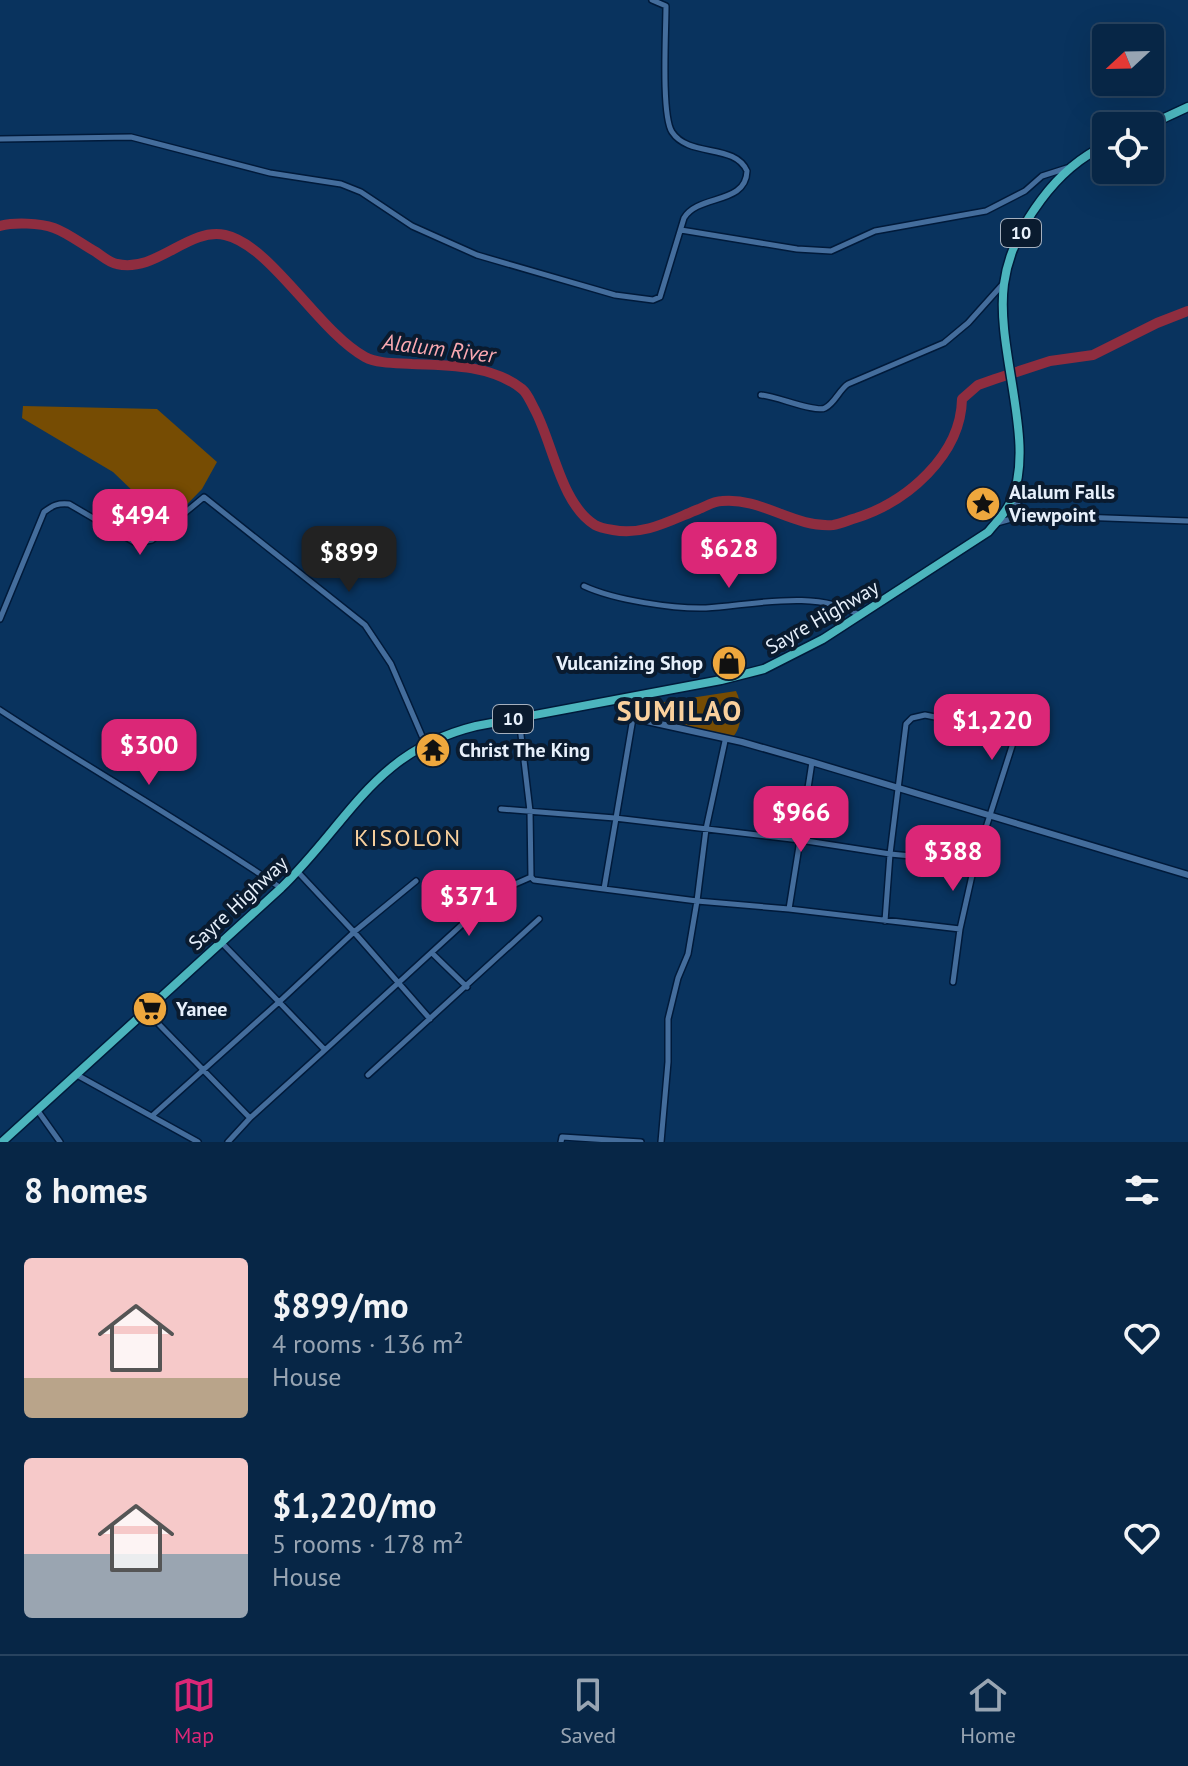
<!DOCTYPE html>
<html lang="en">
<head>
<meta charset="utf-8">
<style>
  :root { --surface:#072646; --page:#102e4d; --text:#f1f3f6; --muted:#98a5b3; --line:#28435f; --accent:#db2777 }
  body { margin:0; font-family:"PT Sans",sans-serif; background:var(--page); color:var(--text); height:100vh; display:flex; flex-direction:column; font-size:30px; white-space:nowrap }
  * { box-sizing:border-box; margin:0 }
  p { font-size:26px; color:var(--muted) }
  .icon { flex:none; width:44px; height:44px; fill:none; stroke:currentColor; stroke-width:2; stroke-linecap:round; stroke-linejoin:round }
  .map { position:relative; height:1142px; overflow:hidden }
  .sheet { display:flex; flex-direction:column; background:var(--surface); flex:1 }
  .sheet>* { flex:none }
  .needle { width:52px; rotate:248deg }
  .buttons { position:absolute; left:1092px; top:24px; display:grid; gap:16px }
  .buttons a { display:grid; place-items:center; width:72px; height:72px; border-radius:8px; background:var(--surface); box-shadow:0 8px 32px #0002,0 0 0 2px var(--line); font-size:40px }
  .price { position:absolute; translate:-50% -68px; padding:0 18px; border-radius:16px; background:var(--accent); color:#fff; font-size:26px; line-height:52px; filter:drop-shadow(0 2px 4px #0008) }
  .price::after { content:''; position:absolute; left:50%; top:48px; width:24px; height:18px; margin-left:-12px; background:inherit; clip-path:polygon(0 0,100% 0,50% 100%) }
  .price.on { background:#222; color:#fff }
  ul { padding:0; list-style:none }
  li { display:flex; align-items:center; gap:24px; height:200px; padding:0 24px }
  li span { display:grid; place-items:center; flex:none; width:224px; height:160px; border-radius:8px; color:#555 }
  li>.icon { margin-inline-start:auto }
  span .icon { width:96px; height:96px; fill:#fffc; stroke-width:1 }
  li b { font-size:34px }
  h2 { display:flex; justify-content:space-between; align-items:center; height:96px; padding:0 24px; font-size:34px }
  .tab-bar { display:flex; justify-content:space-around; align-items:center; height:112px; border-top:2px solid var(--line); background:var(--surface); font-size:22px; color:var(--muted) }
  .tab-bar a { display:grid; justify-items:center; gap:4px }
  .tab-bar .on { color:var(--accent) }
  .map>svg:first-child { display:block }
  .green { fill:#764c03 }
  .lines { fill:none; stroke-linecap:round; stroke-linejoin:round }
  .river { stroke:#8f2d3f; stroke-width:10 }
  .minor-casing { stroke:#001a3a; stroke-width:8 }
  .tertiary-casing { stroke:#001a3a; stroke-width:9 }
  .trunk-casing { stroke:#001a3a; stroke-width:11 }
  .minor { stroke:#446d9c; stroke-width:5 }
  .tertiary { stroke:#446d9c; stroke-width:6 }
  .trunk { stroke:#4cb5bd; stroke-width:8 }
  .labels { text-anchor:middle; stroke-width:8; stroke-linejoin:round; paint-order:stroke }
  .shield { fill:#0a1b2f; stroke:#a5b0be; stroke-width:2 }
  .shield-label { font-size:18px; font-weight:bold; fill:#e7f0fb }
  .poi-label { font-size:20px; font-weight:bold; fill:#e7f0fb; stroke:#0a1b2f; text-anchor:start }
  .street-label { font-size:20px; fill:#e7f0fb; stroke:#0a1b2f }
  .water-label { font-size:22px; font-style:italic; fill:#fba9b1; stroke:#0a1b2f }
  .quarter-label { font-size:24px; letter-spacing:2px; fill:#f9d09d; stroke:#0a1b2f }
  .district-label { font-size:28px; font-weight:bold; letter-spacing:2px; fill:#f9d09d; stroke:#0a1b2f }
</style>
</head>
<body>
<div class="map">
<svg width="1188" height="1142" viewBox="0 0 1188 1142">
  <rect width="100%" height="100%" fill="#09335e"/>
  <!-- green -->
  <path class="green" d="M23,406L157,409L217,462L202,489L159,533L138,496L113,472L22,418Z
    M736,691C743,705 743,729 731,739L645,716L640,710L645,705Z"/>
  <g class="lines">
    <!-- river -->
    <path class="river" d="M0,226C14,222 40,223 54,228C68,233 83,245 96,252C102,256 110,263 117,264C157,273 188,227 225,235C271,245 319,332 365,357C378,364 398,363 412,364C449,365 492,365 522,389C528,394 531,403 535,410C553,444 561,504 595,525C600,528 607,529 613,530C644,536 671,520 699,509C706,506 714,501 722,501C761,497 794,528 833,525C840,524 849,520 856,518C907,502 961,455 962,399L978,385L995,379L1050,361L1093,355L1157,323L1188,311"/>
    <!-- minor casing -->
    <g class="minor-casing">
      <path id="minor" d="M0,139L131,137L270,173L341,184L361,192L412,226L477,255L615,295L653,300L660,297L684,218C698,194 746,205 747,171C735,143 689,158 672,132C661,115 666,30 666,6L652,0
        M681,230L797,249L831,251L875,231L986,211L1025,191L1042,176L1067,168
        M761,395C776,396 816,413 825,408C835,403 839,390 848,384L944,343L968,323L1002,285
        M1012,500L1029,514L1052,516L1188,521
        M997,523L1029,514
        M584,586C614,600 674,609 706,608C753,605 816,589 859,615
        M0,619L44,512C53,505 58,503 69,504L136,543L152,540L204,497L365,625L391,664L425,743
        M0,710C93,771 189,825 281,888
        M519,718L530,811L531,877L534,880L604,889L633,718
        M501,809L615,818L800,840L812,762
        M297,871L354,932L430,1019
        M604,889L697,901L706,829L725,741
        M885,921L890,854L906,724L912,718L925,715L1010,732L1014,740L975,862L960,929L953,982
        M960,929L789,909L800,840L890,854L975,862
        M432,953L467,987
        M145,1010L250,1118L228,1142
        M325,1050L479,909L506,888L531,877
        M77,1075L198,1142
        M368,1075L539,919
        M38,1111L60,1142
        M153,1115L279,1002L221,942
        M250,1118L325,1050L279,1002L354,932L416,881
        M561,1142L562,1137L641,1142
        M661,1142L668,1062V1019L678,978L688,954L697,901L789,909"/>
    </g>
    <!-- tertiary casing -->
    <g class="tertiary-casing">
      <path id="tertiary" d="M621,699L625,709L633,718L742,742L812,762L1188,875"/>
    </g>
    <!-- trunk casing -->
    <g class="trunk-casing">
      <path id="trunk" d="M1147,126L1188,107
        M2,1142L281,888C350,821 374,751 476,726L721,680L764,669L823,639L988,532C996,522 1005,514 1010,503C1038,445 995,351 1004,284C1008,254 1023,224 1041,200C1058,177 1080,157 1106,145"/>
    </g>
    <!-- minor -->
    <use href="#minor" class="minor"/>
    <!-- tertiary -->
    <use href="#tertiary" class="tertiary"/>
    <!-- trunk -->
    <use href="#trunk" class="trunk"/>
  </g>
  <!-- icons -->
  <defs>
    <g id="sight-disc" transform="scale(1.8)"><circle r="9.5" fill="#eea73d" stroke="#0a1b2f"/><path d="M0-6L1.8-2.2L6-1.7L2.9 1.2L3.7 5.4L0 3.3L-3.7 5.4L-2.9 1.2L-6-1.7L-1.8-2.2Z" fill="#111"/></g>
    <g id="shop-disc" transform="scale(1.8)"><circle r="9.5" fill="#eea73d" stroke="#0a1b2f"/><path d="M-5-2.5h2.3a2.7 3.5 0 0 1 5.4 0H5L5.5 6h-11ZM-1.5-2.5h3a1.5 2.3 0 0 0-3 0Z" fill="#111"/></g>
    <g id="temple-disc" transform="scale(1.8)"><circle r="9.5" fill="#eea73d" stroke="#0a1b2f"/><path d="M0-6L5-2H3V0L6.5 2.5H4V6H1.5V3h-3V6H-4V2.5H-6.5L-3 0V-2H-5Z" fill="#111"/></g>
    <g id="supermarket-disc" transform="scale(1.8)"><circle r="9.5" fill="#eea73d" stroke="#0a1b2f"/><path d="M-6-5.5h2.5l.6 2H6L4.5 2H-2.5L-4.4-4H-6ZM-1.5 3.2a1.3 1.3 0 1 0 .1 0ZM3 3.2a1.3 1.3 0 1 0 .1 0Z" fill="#111"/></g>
  </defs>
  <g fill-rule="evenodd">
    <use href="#sight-disc" x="983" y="504"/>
    <use href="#shop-disc" x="729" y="663"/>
    <use href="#temple-disc" x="433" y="750"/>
    <use href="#supermarket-disc" x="150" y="1009"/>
  </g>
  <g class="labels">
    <!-- shield labels -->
    <g class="shield">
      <rect x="1001" y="219" width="40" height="28" rx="6"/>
      <rect x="493" y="705" width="40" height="28" rx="6"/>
    </g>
    <g class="shield-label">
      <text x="1021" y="239">10</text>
      <text x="513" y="725">10</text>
    </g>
    <!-- poi labels -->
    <g class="poi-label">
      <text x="1009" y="499">Alalum Falls<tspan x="1009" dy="23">Viewpoint</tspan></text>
      <text x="703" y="670" text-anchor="end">Vulcanizing Shop</text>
      <text x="459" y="757">Christ The King</text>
      <text x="176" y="1016">Yanee</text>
    </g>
    <!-- street labels -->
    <g class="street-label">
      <text transform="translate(822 617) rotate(-30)" y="7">Sayre Highway</text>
      <text transform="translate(238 903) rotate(-43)" y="7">Sayre Highway</text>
    </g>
    <!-- water labels -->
    <g class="water-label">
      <text transform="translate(439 348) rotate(7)" y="8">Alalum River</text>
    </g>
    <!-- quarter labels -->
    <g class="quarter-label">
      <text x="408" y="846">KISOLON</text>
    </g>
    <!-- district labels -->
    <g class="district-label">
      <text x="680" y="721">SUMILAO</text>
    </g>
  </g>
</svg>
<div class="buttons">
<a><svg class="needle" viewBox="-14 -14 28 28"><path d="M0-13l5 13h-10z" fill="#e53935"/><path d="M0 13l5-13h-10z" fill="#98a5b3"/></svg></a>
<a><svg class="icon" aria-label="locate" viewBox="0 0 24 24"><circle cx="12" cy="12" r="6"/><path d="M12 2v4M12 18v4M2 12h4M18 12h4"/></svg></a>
</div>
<b class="price" style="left:140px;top:557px">$494</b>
<b class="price" style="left:729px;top:590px">$628</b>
<b class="price on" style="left:349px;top:594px">$899</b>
<b class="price" style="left:992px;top:762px">$1,220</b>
<b class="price" style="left:149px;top:787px">$300</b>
<b class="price" style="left:801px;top:854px">$966</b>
<b class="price" style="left:953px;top:893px">$388</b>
<b class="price" style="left:469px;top:938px">$371</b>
</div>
<section class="sheet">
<h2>8 homes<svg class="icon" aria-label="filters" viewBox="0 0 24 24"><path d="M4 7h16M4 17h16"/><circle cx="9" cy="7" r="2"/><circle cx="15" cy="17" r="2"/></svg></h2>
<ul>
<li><span style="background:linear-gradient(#f6c9c9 75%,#b9a48a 0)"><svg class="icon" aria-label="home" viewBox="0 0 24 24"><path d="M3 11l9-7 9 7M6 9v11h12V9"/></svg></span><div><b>$899/mo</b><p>4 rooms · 136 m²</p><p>House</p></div><svg class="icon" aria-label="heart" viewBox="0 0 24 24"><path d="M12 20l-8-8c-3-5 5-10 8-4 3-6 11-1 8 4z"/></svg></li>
<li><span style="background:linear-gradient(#f6c9c9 60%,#9aa5b1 0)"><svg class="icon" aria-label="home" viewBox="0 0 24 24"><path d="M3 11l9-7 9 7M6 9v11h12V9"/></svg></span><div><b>$1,220/mo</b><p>5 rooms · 178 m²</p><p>House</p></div><svg class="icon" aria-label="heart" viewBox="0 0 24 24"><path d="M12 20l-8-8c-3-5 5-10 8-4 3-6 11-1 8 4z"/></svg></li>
</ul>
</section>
<nav class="tab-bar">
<a class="on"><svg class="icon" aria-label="map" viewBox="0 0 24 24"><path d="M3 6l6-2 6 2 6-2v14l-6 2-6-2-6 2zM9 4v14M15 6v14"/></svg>Map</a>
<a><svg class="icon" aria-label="saved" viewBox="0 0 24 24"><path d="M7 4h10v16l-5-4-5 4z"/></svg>Saved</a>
<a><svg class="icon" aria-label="home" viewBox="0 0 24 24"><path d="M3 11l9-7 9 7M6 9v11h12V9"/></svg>Home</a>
</nav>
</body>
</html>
